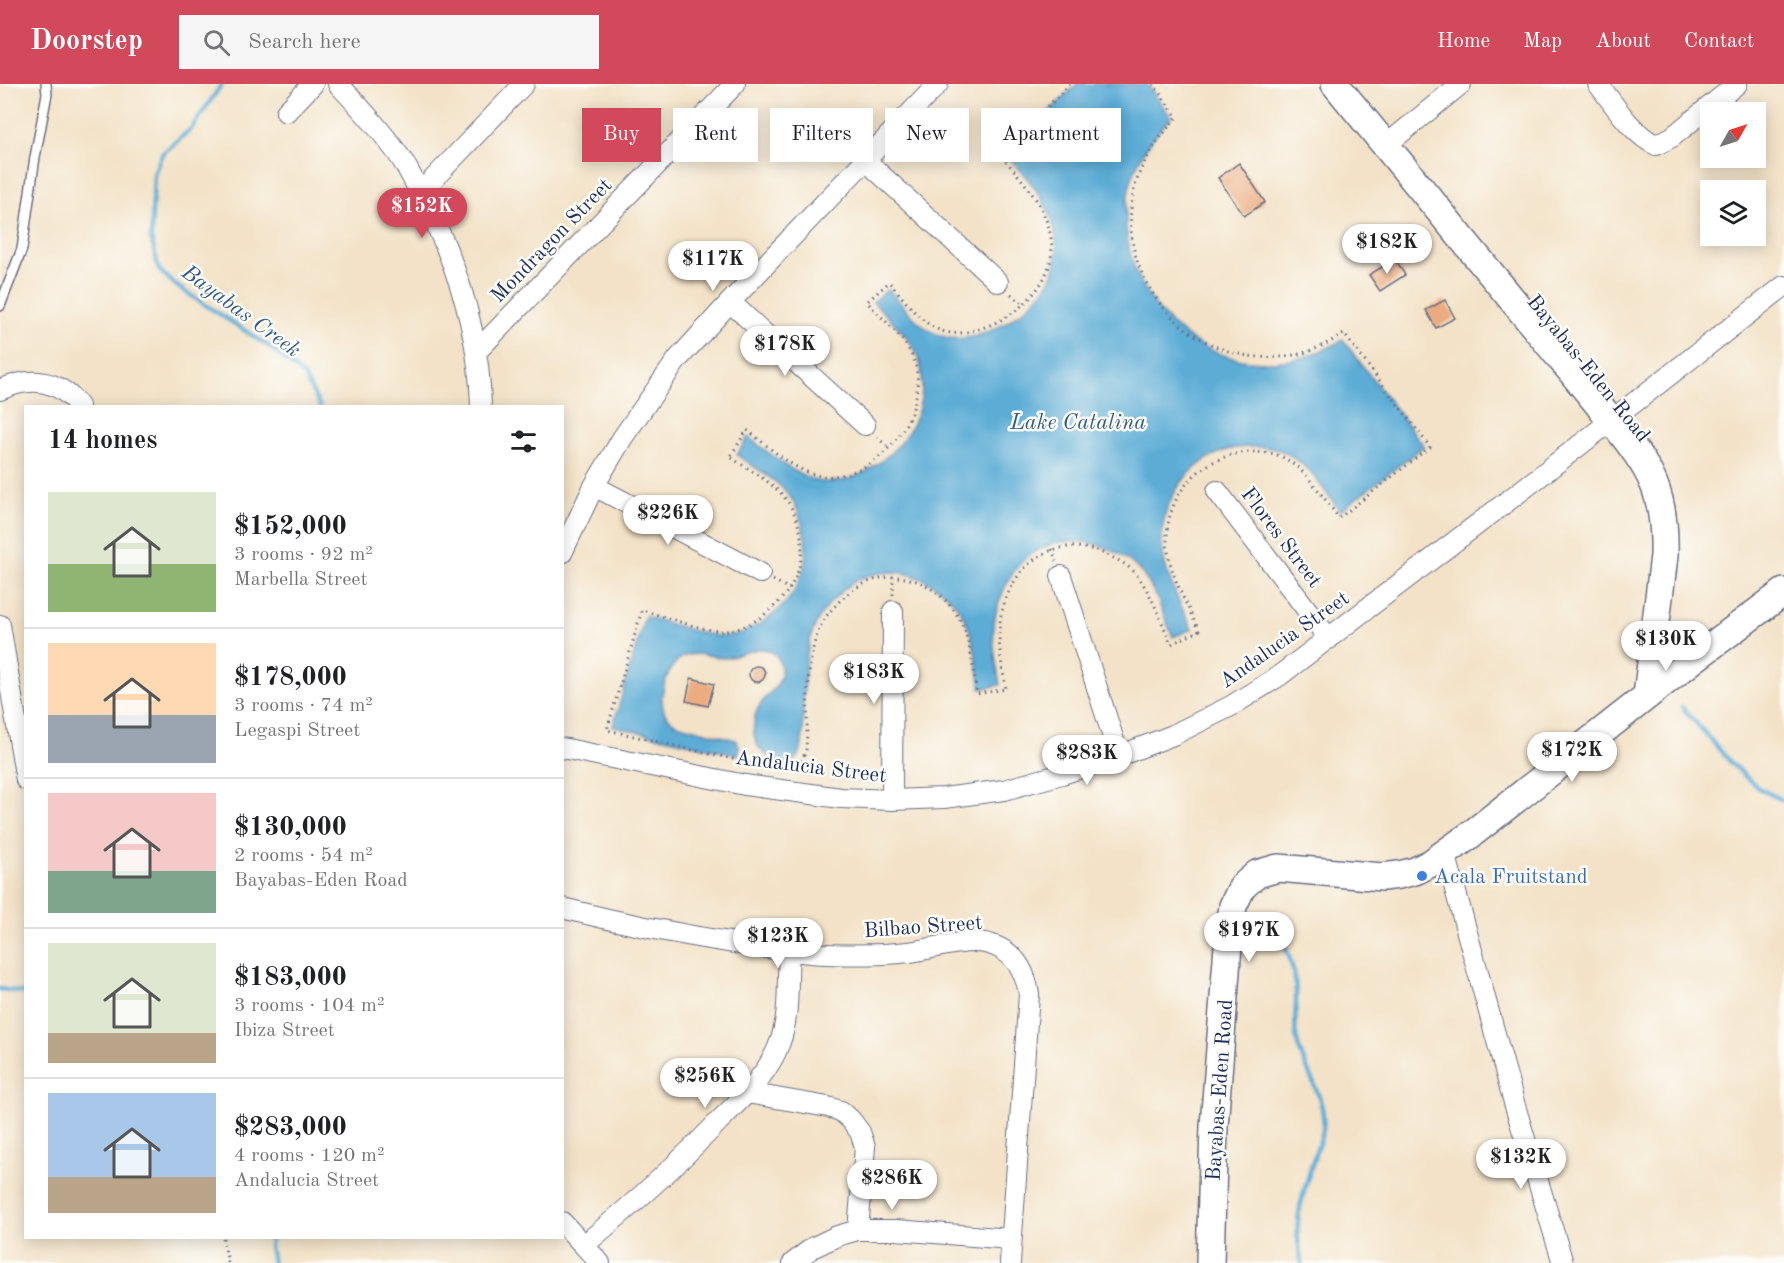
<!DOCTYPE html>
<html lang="en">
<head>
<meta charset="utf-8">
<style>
  :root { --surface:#fff; --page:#f6f6f6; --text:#202124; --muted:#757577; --line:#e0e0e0; --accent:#d1495b }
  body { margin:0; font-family:"Old Standard TT",serif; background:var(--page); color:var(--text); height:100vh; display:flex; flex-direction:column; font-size:22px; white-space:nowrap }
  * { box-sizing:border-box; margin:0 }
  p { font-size:20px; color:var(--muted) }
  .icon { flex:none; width:33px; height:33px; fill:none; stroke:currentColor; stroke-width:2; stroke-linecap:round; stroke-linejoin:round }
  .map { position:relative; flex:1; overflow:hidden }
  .details { position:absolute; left:24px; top:321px; width:540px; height:834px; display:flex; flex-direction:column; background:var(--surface); border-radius:0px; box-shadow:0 3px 15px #0003 }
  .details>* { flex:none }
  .hud { position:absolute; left:582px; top:24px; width:570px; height:54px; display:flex; gap:12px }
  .needle { width:39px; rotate:51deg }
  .fabs { position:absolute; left:1700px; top:18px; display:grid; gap:12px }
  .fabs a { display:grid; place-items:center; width:66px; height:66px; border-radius:0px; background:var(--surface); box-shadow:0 3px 15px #0003; font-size:30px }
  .price { position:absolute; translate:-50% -51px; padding:0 14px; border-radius:21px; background:#fff; color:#222; font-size:20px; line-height:39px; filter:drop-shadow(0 2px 3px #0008) }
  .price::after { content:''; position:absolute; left:50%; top:36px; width:18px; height:14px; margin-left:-9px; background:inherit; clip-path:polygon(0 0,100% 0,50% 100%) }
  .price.current { background:var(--accent); color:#fff }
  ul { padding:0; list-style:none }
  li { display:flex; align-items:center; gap:18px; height:150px; padding:0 24px }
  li+li { border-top:2px solid var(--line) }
  li span { display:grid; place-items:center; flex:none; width:168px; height:120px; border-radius:0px; color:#555 }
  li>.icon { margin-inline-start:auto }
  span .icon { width:72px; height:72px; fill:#fffc; stroke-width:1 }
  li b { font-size:26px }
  h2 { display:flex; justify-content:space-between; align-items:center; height:72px; padding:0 24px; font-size:26px }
  .chip { padding:0 21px; border-radius:0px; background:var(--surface); box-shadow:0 3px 15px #0003; font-size:21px; line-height:54px }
  .chip.current { background:var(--accent); color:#fff }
  header { display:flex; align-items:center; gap:36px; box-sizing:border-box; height:84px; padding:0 30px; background:var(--accent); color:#fff }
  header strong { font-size:28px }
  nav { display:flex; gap:33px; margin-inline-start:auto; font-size:21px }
  .search { width:420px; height:54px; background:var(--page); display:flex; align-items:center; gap:15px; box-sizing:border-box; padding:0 21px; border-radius:0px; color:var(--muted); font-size:22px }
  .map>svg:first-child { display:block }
  .water { fill:#5bacd6; stroke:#3b6e9a; stroke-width:1.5 }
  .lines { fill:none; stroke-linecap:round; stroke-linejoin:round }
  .stream { stroke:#5bacd6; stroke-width:4.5 }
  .building { fill:#ecaa7f }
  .lane-casing { stroke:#676e83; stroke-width:12 }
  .street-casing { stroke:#676e83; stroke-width:22 }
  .secondary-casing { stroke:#676e83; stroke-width:30 }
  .path { stroke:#676e83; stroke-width:3; stroke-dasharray:1.5 4.5; stroke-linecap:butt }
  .lane { stroke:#fff; stroke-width:9 }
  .street { stroke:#fff; stroke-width:20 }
  .secondary { stroke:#fff; stroke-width:27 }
  .shop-dot { fill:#3f7fe0; stroke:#fdfcf7; stroke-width:2 }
  .labels { text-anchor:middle; stroke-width:5; stroke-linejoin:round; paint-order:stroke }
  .street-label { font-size:21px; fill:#1b2f5e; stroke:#fdfcf7 }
  .shop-label { font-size:21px; fill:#366cbe; stroke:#fdfcf7; text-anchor:start }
  .water-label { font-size:22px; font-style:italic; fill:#315b88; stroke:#fdfcf7 }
</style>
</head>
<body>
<header>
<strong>Doorstep</strong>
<div class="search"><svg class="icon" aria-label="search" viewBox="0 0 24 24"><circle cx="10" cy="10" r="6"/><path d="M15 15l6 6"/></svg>Search here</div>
<nav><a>Home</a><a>Map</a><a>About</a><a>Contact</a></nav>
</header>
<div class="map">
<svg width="1784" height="1179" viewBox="0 0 1784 1179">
  <rect width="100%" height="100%" fill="#fdfcf7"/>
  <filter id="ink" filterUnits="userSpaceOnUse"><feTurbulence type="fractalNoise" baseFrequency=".0167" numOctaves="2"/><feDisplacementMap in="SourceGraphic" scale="12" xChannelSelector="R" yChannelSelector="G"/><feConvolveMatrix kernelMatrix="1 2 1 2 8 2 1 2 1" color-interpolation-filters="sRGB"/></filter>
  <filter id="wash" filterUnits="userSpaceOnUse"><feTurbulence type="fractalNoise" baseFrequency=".008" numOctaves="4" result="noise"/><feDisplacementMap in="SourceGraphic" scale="24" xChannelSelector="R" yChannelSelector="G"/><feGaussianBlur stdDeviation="1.35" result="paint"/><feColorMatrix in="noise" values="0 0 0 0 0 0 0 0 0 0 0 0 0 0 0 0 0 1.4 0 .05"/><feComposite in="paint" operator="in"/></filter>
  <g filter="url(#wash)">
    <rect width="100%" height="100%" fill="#f3e2c7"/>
    <!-- water -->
    <path class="water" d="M1077,0H1147L1171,33C1159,46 1149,58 1141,73C1093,166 1166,280 1269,278C1296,278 1320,269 1343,256L1424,362L1340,427C1324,407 1308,379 1284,368C1274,364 1262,363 1252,363C1204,362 1166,403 1162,449C1159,482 1179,516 1192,545L1173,553C1163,531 1155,502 1137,484C1110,458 1064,447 1031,470C1013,483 1002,507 996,528C990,552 996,578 1000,601L981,605C977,580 975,552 962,530C936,487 876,472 839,510C828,520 818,533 813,547C804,573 804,601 803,628C803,640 804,657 800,669C798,675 794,679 787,679C778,680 769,674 763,668C750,656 751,633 762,618C771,606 786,598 780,580C779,576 777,572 773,569C758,558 741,573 725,574C719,574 713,572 707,571C699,570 692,569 685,572C668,579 658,610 664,627C666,633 671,636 676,640L736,656L740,664L738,671L613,642L645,532C666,538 706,553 725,552C739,552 752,545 764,537C798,514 812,484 803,443C800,432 797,423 791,414C778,396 754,384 737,371L748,353C768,367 794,392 818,397C859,404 904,366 917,330C922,316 923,298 921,284C917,257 891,237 873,218L888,205C903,221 918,243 939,251C976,267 1036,226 1052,192C1056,182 1057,167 1056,156C1053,121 1028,95 1006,70Z"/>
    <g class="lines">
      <!-- stream -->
      <path class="stream" d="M222,0L191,45L162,70L154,90L151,154L159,186L178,203L270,263L304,292L320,322
        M1319,0L1327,10
        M1682,623L1732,680L1758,704L1784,717
        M1278,846C1287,866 1295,885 1296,907C1297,924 1293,941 1297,957C1304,987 1327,1013 1323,1045C1322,1053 1317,1063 1315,1071C1309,1091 1299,1118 1298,1138C1296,1152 1299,1166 1302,1179
        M0,905L26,909
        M271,1154L270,1162L273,1179"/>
    </g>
    <g id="blocks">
      <!-- building -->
      <path class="building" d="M1239,79L1265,118L1244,132L1218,94Z
        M1395,175L1405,191L1380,207L1369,191Z
        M1445,216L1455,234L1436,244L1426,226Z
        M749 590a8 8 0 1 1 16 0a8 8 0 1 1-16 0Z
        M691,594L714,600L708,622L686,617Z"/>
    </g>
  </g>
  <g filter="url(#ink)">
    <use href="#blocks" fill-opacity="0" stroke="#676e83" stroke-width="1.5"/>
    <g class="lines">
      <!-- lane casing -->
      <g class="lane-casing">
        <path id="lane" d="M0,222L22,165L35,73L47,10L46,0"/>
      </g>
      <!-- street casing -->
      <g class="street-casing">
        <path id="street" d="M338,0C360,23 382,47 400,73C408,84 414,97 420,109C456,175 479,247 481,322
          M1598,0C1614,20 1633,51 1656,61L1672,53L1737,0
          M286,28L313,0
          M1385,62L1461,0
          M865,76L998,198
          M420,109L524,0
          M730,218L865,341
          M476,268L735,0
          M0,306C31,292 58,295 79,322
          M594,402L760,489
          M1217,407L1329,555
          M562,469L594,402L623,353L677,276L730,218L938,0
          M1061,492L1119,672
          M0,541L26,696
          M562,664L745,701L841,714L892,716L944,714L1004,706L1062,690L1119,672L1173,651L1231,622L1279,592L1526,403L1784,202
          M892,716L893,527
          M1445,769L1515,1022L1563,1179
          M562,824C621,839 681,851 741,860C769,864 798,869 827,870C854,871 882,871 909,868C932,865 963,855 985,859C1013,865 1025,885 1029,910L1010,1179
          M747,1009L828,1023L841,1027L851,1036L860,1048L865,1063L858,1146
          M562,1138L600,1179
          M584,1161C631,1122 677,1081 719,1037C742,1014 769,990 780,958C790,932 787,896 789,867
          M793,1179L812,1164L837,1152L858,1146H896L1011,1155"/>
      </g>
      <!-- secondary casing -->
      <g class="secondary-casing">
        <path id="secondary" d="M1335,0L1612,337C1651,386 1666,408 1664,472L1647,612
          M1210,1179L1214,1042L1229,849L1233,822L1242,803L1257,790L1278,784L1382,793L1399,791L1415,787L1431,779L1469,752L1694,575L1784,508"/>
      </g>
      <!-- path -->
      <path class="path" d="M1070,0L1000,70C1021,95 1045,119 1051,154C1058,198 1016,235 978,245C966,249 954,251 942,247C920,240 904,214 889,198L867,218C884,237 910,257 916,283C927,335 875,398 821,392C796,389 767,361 747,346L730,373C748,385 776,400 788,418C811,455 805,497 771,525C759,536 744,545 727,547C708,549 663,532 642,526L607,646C647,655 688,665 729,674C745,678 773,686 788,684C799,683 803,675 806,666C809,628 804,585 818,548C821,539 828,529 835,522C872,480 926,484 957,531C971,554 973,585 977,610L1006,605C1002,581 996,556 1001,532C1012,478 1057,446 1109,472C1119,476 1129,482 1136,490C1152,510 1161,537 1171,560L1199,547C1186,518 1166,485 1167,452C1168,406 1207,368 1253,368C1263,368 1275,369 1284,374C1307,386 1323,414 1339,434L1430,363L1344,250C1328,259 1312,268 1294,271C1207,288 1124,214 1131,125C1134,87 1153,61 1177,33L1153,0
        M1011,210L1023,220
        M877,353L889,364
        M1052,465L1056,477
        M773,496L790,505
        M893,511V492
        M223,1154L228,1179"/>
      <!-- lane -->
      <use href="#lane" class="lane"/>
      <!-- street -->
      <use href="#street" class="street"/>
      <!-- secondary -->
      <use href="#secondary" class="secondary"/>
    </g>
  </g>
  <!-- markers -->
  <circle class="shop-dot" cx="1422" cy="792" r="6"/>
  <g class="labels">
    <!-- street labels -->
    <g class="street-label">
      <text transform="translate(551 156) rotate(-46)" y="7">Mondragon Street</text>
      <text transform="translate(1589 284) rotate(51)" y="7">Bayabas-Eden Road</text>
      <text transform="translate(1282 453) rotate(53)" y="7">Flores Street</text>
      <text transform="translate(1284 555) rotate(-35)" y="7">Andalucia Street</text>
      <text transform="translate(811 682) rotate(7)" y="7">Andalucia Street</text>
      <text transform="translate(923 842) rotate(-4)" y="7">Bilbao Street</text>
      <text transform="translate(1219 1006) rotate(-86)" y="7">Bayabas-Eden Road</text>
    </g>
    <!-- shop labels -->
    <g class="shop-label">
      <text x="1434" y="799">Acala Fruitstand</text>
    </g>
    <!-- water labels -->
    <g class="water-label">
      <text transform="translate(242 226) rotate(36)" y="8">Bayabas Creek</text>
      <text x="1078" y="345">Lake Catalina</text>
    </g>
  </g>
</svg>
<div class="fabs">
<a><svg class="needle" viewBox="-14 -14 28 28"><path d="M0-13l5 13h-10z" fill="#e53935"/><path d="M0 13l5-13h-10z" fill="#757577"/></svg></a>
<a><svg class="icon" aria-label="layers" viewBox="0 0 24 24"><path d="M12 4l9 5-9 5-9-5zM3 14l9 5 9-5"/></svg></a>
</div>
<b class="price current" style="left:422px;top:155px">$152K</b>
<b class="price" style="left:1387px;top:191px">$182K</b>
<b class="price" style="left:713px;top:208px">$117K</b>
<b class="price" style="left:785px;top:293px">$178K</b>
<b class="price" style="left:668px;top:462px">$226K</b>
<b class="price" style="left:1666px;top:588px">$130K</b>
<b class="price" style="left:874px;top:621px">$183K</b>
<b class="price" style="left:1572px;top:699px">$172K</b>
<b class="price" style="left:1087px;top:702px">$283K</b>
<b class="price" style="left:1249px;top:879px">$197K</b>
<b class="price" style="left:778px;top:885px">$123K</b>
<b class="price" style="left:705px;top:1025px">$256K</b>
<b class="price" style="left:1521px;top:1106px">$132K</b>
<b class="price" style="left:892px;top:1127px">$286K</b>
<div class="hud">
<a class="chip current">Buy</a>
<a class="chip">Rent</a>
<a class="chip">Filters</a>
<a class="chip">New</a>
<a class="chip">Apartment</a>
</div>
<section class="details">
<h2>14 homes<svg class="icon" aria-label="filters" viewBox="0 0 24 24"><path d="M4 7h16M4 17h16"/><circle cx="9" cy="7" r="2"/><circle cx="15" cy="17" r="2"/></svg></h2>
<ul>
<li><span style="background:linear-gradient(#dfe7d0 60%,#8fb573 0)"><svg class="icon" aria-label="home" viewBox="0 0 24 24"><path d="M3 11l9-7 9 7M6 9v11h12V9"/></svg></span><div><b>$152,000</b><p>3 rooms · 92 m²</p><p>Marbella Street</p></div></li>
<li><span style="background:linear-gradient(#ffd9b3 60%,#9aa5b1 0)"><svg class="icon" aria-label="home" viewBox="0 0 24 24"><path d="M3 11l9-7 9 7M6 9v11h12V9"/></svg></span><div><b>$178,000</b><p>3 rooms · 74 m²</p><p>Legaspi Street</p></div></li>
<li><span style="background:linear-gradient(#f6c9c9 65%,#7fa58c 0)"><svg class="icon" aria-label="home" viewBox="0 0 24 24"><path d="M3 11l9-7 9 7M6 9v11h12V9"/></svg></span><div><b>$130,000</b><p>2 rooms · 54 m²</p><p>Bayabas-Eden Road</p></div></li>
<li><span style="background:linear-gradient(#dfe7d0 75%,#b9a48a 0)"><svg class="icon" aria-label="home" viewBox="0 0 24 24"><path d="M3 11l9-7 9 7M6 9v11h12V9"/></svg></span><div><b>$183,000</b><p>3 rooms · 104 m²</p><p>Ibiza Street</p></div></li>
<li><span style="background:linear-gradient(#a9c7e8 70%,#b9a48a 0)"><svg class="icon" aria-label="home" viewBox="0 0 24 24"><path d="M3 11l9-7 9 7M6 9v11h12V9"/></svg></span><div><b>$283,000</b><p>4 rooms · 120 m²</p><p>Andalucia Street</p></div></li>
</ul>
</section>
</div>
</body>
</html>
